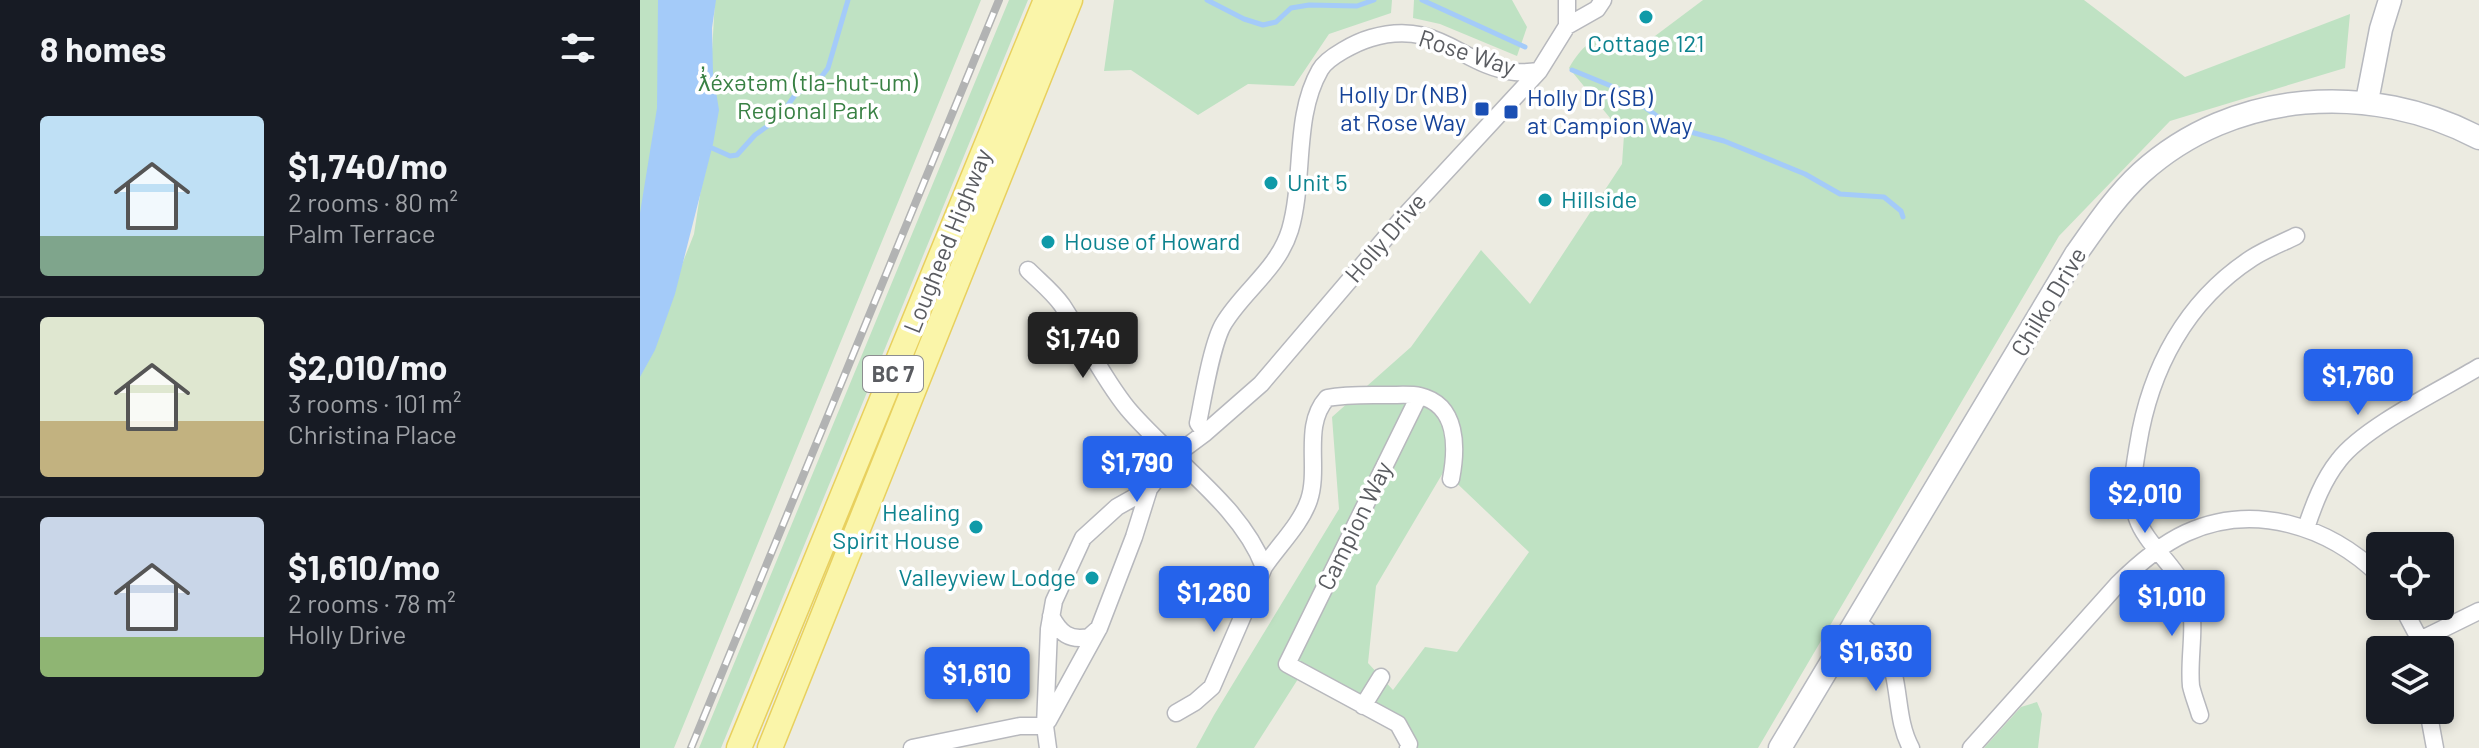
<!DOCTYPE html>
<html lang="en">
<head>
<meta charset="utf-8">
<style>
  :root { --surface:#171b24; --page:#242831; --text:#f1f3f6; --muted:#9ea1a6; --line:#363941; --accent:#2563eb }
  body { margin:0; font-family:Barlow,sans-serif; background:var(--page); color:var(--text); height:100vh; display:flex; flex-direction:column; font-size:30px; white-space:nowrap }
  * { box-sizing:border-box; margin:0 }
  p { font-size:26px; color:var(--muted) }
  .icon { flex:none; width:44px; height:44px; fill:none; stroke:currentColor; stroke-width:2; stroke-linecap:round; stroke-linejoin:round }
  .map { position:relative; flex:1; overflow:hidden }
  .sheet { display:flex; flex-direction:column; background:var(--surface); width:640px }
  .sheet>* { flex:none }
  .controls { position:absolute; left:1726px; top:532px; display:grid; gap:16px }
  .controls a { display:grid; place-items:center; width:88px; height:88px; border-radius:8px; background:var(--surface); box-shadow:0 4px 12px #0003; font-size:40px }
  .price { position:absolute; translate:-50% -68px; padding:0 18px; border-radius:8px; background:var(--accent); color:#fff; font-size:26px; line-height:52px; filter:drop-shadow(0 2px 4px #0008) }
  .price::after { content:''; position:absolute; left:50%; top:48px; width:24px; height:18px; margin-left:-12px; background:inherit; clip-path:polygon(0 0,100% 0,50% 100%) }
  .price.active { background:#222; color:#fff }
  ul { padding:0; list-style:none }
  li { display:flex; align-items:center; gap:24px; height:200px; padding:0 40px }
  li+li { border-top:2px solid var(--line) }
  li span { display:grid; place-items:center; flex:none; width:224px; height:160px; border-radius:8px; color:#555 }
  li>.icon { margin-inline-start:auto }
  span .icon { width:96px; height:96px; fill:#fffc; stroke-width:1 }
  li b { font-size:34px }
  h2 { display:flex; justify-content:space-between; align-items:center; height:96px; padding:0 40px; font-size:34px }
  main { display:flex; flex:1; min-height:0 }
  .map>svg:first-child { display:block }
  .green { fill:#bfe2c3; fill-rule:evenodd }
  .water { fill:#a4cbf9 }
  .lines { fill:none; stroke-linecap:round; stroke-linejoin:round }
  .stream { stroke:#a4cbf9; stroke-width:5 }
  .street-casing { stroke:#b7b8bd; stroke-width:19 }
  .secondary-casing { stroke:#b7b9bf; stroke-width:25 }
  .primary-casing { stroke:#e8d05e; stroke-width:27 }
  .street { stroke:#fff; stroke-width:16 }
  .secondary { stroke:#fff; stroke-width:22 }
  .primary { stroke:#faf5a9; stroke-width:24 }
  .rail-casing { stroke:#b2b3b3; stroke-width:8 }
  .rail { stroke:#fff; stroke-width:5; stroke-dasharray:15; stroke-linecap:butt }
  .culture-dot { fill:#0f9aa8; stroke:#fff; stroke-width:3 }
  .transit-dot { fill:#1a4fb4; stroke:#fff; stroke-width:3 }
  .labels { text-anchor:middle; stroke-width:7; stroke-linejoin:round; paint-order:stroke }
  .shield { fill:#fff; stroke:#8c8d90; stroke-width:2 }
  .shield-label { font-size:22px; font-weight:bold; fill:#5a5c61 }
  .culture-label { font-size:24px; fill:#0d838f; stroke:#fff; text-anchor:start }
  .street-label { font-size:24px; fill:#5a5c61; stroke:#fff }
  .park-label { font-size:24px; fill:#398144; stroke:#fff }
  .transit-label { font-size:24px; fill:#164399; stroke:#fff; text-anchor:end }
</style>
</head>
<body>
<main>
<section class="sheet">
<h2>8 homes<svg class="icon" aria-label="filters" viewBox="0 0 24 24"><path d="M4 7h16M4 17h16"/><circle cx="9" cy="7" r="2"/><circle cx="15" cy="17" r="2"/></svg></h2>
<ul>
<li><span style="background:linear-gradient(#bfe0f5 75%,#7fa58c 0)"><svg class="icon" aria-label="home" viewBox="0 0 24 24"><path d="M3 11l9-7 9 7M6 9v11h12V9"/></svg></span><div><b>$1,740/mo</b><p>2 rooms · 80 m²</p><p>Palm Terrace</p></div></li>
<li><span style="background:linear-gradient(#dfe7d0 65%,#c2b280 0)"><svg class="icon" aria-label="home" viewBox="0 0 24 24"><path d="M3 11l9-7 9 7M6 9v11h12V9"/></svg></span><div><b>$2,010/mo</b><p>3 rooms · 101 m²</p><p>Christina Place</p></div></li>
<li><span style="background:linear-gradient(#c9d6e8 75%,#8fb573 0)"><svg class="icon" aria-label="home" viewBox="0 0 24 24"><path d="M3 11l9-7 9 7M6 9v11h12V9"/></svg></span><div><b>$1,610/mo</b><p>2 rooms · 78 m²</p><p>Holly Drive</p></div></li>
</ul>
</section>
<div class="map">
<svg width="1839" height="748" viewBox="0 0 1839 748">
  <rect width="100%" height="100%" fill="#ecebe1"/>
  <!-- green -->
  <path class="green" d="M0,0H72L0,282Z
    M75,0H341L34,748H0V371L54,234L66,156Z
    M369,0H388L81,748H59Z
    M474,0H752L751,13L689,34L654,86L608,84L558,115L491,70L464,71Z
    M774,0H872L887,27L877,56L800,24L773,18Z
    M1063,0H1444L1545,77L1710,14L1705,68L1530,121L1419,236L1118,748H774L750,712L658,679L614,748H556L574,715L699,509L692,417L771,347L841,250L890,304L982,164L984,135L929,68C951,30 965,37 1003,45ZM804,471L889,552L817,652L785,647L753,690L728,663L736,586Z
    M1397,702L1402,714L1398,748H1344L1381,707Z"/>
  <!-- water -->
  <path class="water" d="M18,0H76L72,28L73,73L79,110L73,144L35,294L15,350L0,377V213L17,108Z"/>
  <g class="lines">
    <!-- stream -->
    <path class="stream" d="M567,0L604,19L623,25L636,22L651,8L669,5L717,6L734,0
      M782,0L885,47
      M932,70L981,90L1032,127L1084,141L1165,174L1200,194L1244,197L1261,211L1263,217
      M72,148L90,156L97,155L115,135L139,118L155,95L182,76L188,68L208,0"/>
    <!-- street casing -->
    <g class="street-casing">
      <path id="street" d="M927,26L957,9L963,0
        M388,270C399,281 413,292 422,305C445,340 462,377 488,409C531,460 600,504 624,567C638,546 661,524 669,500C680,467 662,426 687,398C708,394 728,395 749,395C759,395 771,394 780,396C818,405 817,448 811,479
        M565,433L558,423C563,399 572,342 584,323C604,290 638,269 650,230C665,179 653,117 680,70C687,57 717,42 731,38C798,18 821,66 875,72C883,73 891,72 899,71
        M1666,528C1674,504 1683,480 1699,460C1724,427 1801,390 1839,367
        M1762,606L1780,640L1781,648
        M411,616C420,633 429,641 449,637L459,628
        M1216,621C1226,629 1237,637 1244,648C1262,679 1254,717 1271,748
        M1780,640L1839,611
        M723,706L741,677
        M1788,710L1795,748
        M536,713L555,702L572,687L624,567
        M1560,715C1557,705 1553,695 1551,686C1548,655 1558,623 1547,594C1537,566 1506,545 1497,518C1489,494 1494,469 1498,445C1510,369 1546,301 1612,258C1626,249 1642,243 1656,236
        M408,721L459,628L494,537L509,489
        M272,748L380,726H405
        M408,748L405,726L409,629L414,601L443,538L477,507L509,489L534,456L565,433L621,384L760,221L899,71L927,26V0
        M768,748L769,744L758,724L647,664L779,396
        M1331,748L1477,585C1497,565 1520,545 1546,533C1614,502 1689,526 1740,576"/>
    </g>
    <!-- secondary casing -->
    <g class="secondary-casing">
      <path id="secondary" d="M1727,101L1741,29L1750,0
        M1140,748L1436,254C1456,226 1475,197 1501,173C1594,89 1731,81 1839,138"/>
    </g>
    <!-- primary casing -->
    <g class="primary-casing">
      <path id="primary" d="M99,748L406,0
        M130,748L430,0"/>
    </g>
    <!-- street -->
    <use href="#street" class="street"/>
    <!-- secondary -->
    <use href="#secondary" class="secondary"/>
    <!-- primary -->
    <use href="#primary" class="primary"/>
    <!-- rail casing -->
    <g class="rail-casing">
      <path id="rail" d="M51,748L359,0"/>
    </g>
    <!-- rail -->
    <use href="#rail" class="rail"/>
  </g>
  <!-- markers -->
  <g class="culture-dot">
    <circle cx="1006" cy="17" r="8"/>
    <circle cx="631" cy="183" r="8"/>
    <circle cx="905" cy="200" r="8"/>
    <circle cx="408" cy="242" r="8"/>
    <circle cx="336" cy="527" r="8"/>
    <circle cx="452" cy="578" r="8"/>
  </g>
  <g class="transit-dot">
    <rect x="834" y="101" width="16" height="16" rx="4"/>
    <rect x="863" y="104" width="16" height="16" rx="4"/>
  </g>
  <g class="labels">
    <!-- shield labels -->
    <rect class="shield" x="223" y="356" width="60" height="36" rx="6"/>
    <g class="shield-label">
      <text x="253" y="382">BC 7</text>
    </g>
    <!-- culture labels -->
    <g class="culture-label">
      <text x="1006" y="52" text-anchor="middle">Cottage 121</text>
      <text x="647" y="191">Unit 5</text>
      <text x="921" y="208">Hillside</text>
      <text x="424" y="250">House of Howard</text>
      <text x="320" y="521" text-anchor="end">Healing<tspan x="320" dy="28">Spirit House</tspan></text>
      <text x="436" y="586" text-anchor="end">Valleyview Lodge</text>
    </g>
    <!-- street labels -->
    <g class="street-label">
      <text transform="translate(827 53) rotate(18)" y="8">Rose Way</text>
      <text transform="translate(746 238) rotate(-49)" y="8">Holly Drive</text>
      <text transform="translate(308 241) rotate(-68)" y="8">Lougheed Highway</text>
      <text transform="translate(1409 302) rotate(-59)" y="8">Chilko Drive</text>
      <text transform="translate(715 526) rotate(-64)" y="8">Campion Way</text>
    </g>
    <!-- park labels -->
    <g class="park-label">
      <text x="168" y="91">ƛ̓éxətəm (tla-hut-um)<tspan x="168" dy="28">Regional Park</tspan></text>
    </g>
    <!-- transit labels -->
    <g class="transit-label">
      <text x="826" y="103">Holly Dr (NB)<tspan x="826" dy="28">at Rose Way</tspan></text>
      <text x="887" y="106" text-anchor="start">Holly Dr (SB)<tspan x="887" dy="28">at Campion Way</tspan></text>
    </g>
  </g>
</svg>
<div class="controls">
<a><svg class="icon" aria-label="locate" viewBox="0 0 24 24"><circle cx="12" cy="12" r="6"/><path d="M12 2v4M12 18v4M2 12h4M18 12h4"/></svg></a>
<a><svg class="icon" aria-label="layers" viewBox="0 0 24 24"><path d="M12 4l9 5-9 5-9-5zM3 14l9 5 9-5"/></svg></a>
</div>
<b class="price active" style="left:443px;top:380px">$1,740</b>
<b class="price" style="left:1718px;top:417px">$1,760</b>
<b class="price" style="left:497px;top:504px">$1,790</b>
<b class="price" style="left:1505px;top:535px">$2,010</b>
<b class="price" style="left:574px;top:634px">$1,260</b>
<b class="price" style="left:1532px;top:638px">$1,010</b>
<b class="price" style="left:1236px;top:693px">$1,630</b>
<b class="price" style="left:337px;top:715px">$1,610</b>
</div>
</main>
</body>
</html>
